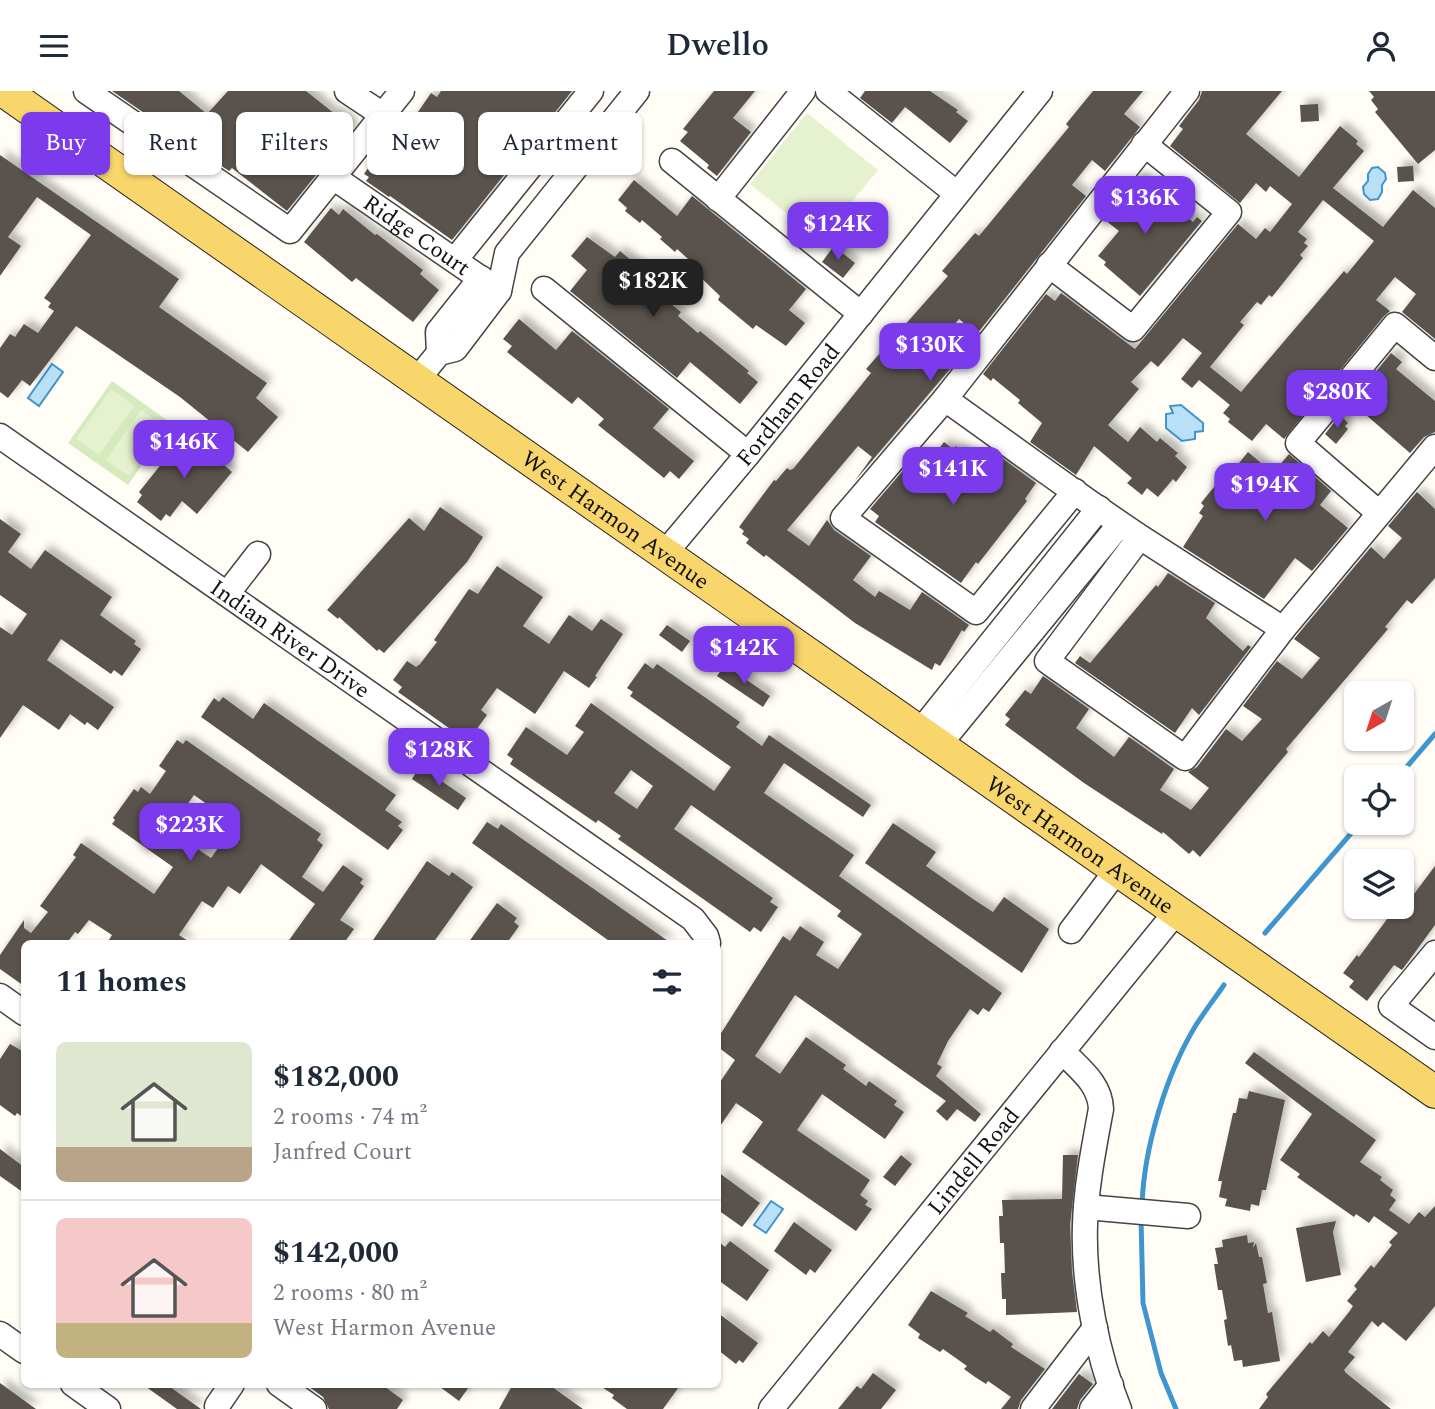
<!DOCTYPE html>
<html lang="en">
<head>
<meta charset="utf-8">
<style>
  :root { --surface:#fff; --page:#f6f6f7; --text:#1f2937; --muted:#747a83; --line:#e0e1e3; --accent:#7c3aed }
  body { margin:0; font-family:Spectral,serif; background:var(--page); color:var(--text); height:100vh; display:flex; flex-direction:column; font-size:26px; white-space:nowrap }
  * { box-sizing:border-box; margin:0 }
  p { font-size:23px; color:var(--muted) }
  .icon { flex:none; width:38px; height:38px; fill:none; stroke:currentColor; stroke-width:2; stroke-linecap:round; stroke-linejoin:round }
  .map { position:relative; flex:1; overflow:hidden }
  .sheet { position:absolute; left:21px; top:849px; width:700px; height:448px; display:flex; flex-direction:column; background:var(--surface); border-radius:10px; box-shadow:0 2px 5px #0004 }
  .sheet>* { flex:none }
  .banner { position:absolute; left:21px; top:21px; width:700px; height:63px; display:flex; gap:14px }
  .needle { width:46px; rotate:219deg }
  .fabs { position:absolute; left:1344px; top:590px; display:grid; gap:14px }
  .fabs a { display:grid; place-items:center; width:70px; height:70px; border-radius:10px; background:var(--surface); box-shadow:0 2px 5px #0004; font-size:35px }
  .price { position:absolute; translate:-50% -60px; padding:0 16px; border-radius:14px; background:var(--accent); color:#fff; font-size:23px; line-height:46px; filter:drop-shadow(0 2px 4px #0008) }
  .price::after { content:''; position:absolute; left:50%; top:42px; width:21px; height:16px; margin-left:-10px; background:inherit; clip-path:polygon(0 0,100% 0,50% 100%) }
  .price.active { background:#222; color:#fff }
  ul { padding:0; list-style:none }
  li { display:flex; align-items:center; gap:21px; height:175px; padding:0 35px }
  li+li { border-top:2px solid var(--line) }
  li span { display:grid; place-items:center; flex:none; width:196px; height:140px; border-radius:10px; color:#555 }
  li>.icon { margin-inline-start:auto }
  span .icon { width:84px; height:84px; fill:#fffc; stroke-width:1 }
  li b { font-size:30px }
  h2 { display:flex; justify-content:space-between; align-items:center; height:84px; padding:0 35px; font-size:30px }
  .pill { padding:0 24px; border-radius:10px; background:var(--surface); box-shadow:0 2px 5px #0004; font-size:24px; line-height:63px }
  .pill.active { background:var(--accent); color:#fff }
  header { display:flex; justify-content:space-between; align-items:center; height:91px; padding:0 35px; background:var(--surface); font-size:32px; font-weight:600 }
  .map>svg:first-child { display:block }
  .green { fill:#d5ebbd }
  .pitch { fill:#e6f2cf }
  .water { fill:#b9e0f7; stroke:#3f96cf; stroke-width:2 }
  .lines { fill:none; stroke-linecap:round; stroke-linejoin:round }
  .stream { stroke:#3f96cf; stroke-width:5 }
  .building { fill:#5a524d; fill-rule:evenodd; filter:url(#shadow) }
  .minor-casing { stroke:#444; stroke-width:27 }
  .major-casing { stroke:#222; stroke-width:34 }
  .minor { stroke:#fff; stroke-width:24 }
  .major { stroke:#f9d66b; stroke-width:32 }
  .labels { text-anchor:middle; stroke-width:7; stroke-linejoin:round; paint-order:stroke }
  .street-label { font-size:23px; fill:#111; stroke:#fff }
</style>
</head>
<body>
<header><svg class="icon" aria-label="menu" viewBox="0 0 24 24"><path d="M4 6h16M4 12h16M4 18h16"/></svg>Dwello<svg class="icon" aria-label="person" viewBox="0 0 24 24"><circle cx="12" cy="8" r="4"/><path d="M4 21q1-7 8-7t8 7"/></svg></header>
<div class="map">
<svg width="1435" height="1318" viewBox="0 0 1435 1318">
  <defs>
    <filter id="shadow"><feDropShadow dx="5.5" dy="-5.5" stdDeviation="3.5" flood-color="#0004"/></filter>
  </defs>
  <rect width="100%" height="100%" fill="#fffdf5"/>
  <!-- green -->
  <path class="green" d="M112,290L171,332L128,394L68,352Z"/>
  <!-- pitch -->
  <path class="pitch" d="M807,22L878,79L820,149L750,93Z
    M111,298L134,315L99,364L76,348Z
    M141,319L163,335L129,385L106,369Z"/>
  <!-- water -->
  <path class="water" d="M1378,76L1385,82L1386,88L1382,94V101L1378,108L1370,109L1364,103L1363,96L1368,90V83L1372,77Z
    M870,114L886,127L863,155L852,149L848,141Z
    M52,273L63,281L39,315L28,307Z
    M1181,314L1203,332V340L1195,341V348L1182,350L1166,337V323L1173,322L1170,315Z
    M771,1110L783,1118L766,1142L754,1134Z"/>
  <g class="lines">
    <!-- stream -->
    <path class="stream" d="M1398,686L1435,643
      M1265,842L1360,732
      M1142,1114C1144,1057 1166,983 1196,934C1205,920 1215,907 1224,894
      M1141,1127L1143,1212L1161,1282L1176,1318"/>
  </g>
  <!-- building -->
  <path class="building" d="M112,0H179L207,23L228,0H306L335,23L337,21L353,34L351,36L353,38L314,81L316,84L287,120L232,77L229,80Z
    M441,0H572L545,34L542,32L520,64L452,149L390,105L389,106L366,90L369,86L364,83L377,64L383,67L391,54L394,56L431,2L437,6Z
    M714,0H755L733,27L751,41L717,85L707,77L709,74L680,50L688,41L683,38Z
    M865,0H930L958,19L956,21L968,30L950,52L905,16L892,32L860,7Z
    M1093,0H1143L1124,23L1140,36L1105,80L1092,69L1072,94L1086,105L977,243L959,228L932,260L950,278L854,391L872,366L858,355L787,439L809,455L827,429L834,439L871,465L853,489L875,506L879,500L910,519L922,501L969,534L964,541L962,539L940,575L935,572L932,579L855,532L766,464L764,466L746,452L749,448L742,443L744,440L739,436L774,389L776,390L787,377L790,379L793,378L838,323L871,282L866,278L948,185L942,180L975,142L979,145L1069,36L1066,33Z
    M1202,0H1282L1246,43L1299,86L1340,35L1358,50L1356,53L1364,60L1333,97L1383,136L1413,99L1435,117V248L1402,221L1416,203L1395,186L1376,209L1390,220L1384,225L1284,348L1266,333L1252,350L1228,331L1230,328L1223,322L1230,314L1199,289L1192,297L1181,288L1202,262L1183,247L1158,276L1151,270L1131,291L1139,298L1108,334L1128,351L1140,336L1157,351L1160,347L1178,362L1175,365L1187,376L1176,391L1173,388L1158,406L1147,397L1142,404L1127,392L1132,387L1094,355L1076,384L1030,351L1042,332L1018,312L1020,309L993,287L991,290L983,283L1046,203L1055,210L1061,202L1135,258L1238,133L1256,148L1265,137L1270,141L1292,113L1270,95L1266,101L1256,92L1240,112L1170,55L1183,38L1179,35L1199,9ZM1323,109L1374,150L1347,183L1344,180L1241,301L1210,276L1244,234L1240,231L1257,211L1261,214L1269,204L1272,206L1303,167L1300,164L1308,155L1304,152L1307,148L1298,141Z
    M1369,0H1435V59L1418,73L1375,21L1378,18L1371,9L1374,6Z
    M1318,13L1319,30L1301,31L1300,14Z
    M0,64L179,188L159,216L267,292L256,307L278,326L248,361L180,306L76,235L30,295L22,289L8,307L0,301V257L10,243L15,246L24,233L38,242L54,220L48,216L51,212L44,207L91,144L37,106L8,146L21,155L0,185Z
    M1413,75L1414,90L1398,91L1397,76Z
    M1139,85L1193,131L1197,126L1202,130L1140,205L1104,174L1106,171L1098,165L1119,140L1105,129Z
    M634,89L677,125L692,105L806,198L789,219L805,232L786,255L756,234L753,238L718,209L720,205L694,180L697,176L677,158L675,161L660,148L662,146L642,129L640,132L625,120L627,117L618,109Z
    M331,117L339,124L343,118L375,144L377,143L423,179L420,183L439,199L413,231L356,187L352,191L304,151Z
    M587,146L615,166L620,160L657,191L654,194L674,210L671,213L681,221L678,225L698,242L700,240L749,280L747,282L758,291L740,313L690,271L677,287L570,200L587,179L571,165Z
    M834,155L855,172L843,187L822,171Z
    M519,228L556,259L572,240L669,318L653,337L694,370L679,388L670,380L664,387L598,334L604,328L578,306L572,313L507,261L512,255L503,248Z
    M1391,262L1402,271L1396,278L1435,310V341L1424,346L1410,362L1351,311Z
    M1340,324L1348,332L1345,335L1348,338L1336,353L1325,343Z
    M187,341L232,381L197,423L182,410L170,426L166,423L161,430L137,411L142,404L139,401Z
    M944,351L953,358L956,355L981,373L991,359L1036,392L1025,408L1027,410L978,473L976,471L961,492L875,431L879,425L870,418L919,361L930,370Z
    M1248,361L1273,382L1289,363L1331,400L1320,414L1348,437L1312,480L1295,467L1264,508L1183,456L1203,425L1199,422L1204,415L1201,412L1232,374L1235,377Z
    M1417,401L1435,418V487L1412,513L1407,509L1385,536L1388,538L1286,658L1288,661L1200,766L1193,759L1189,763L1163,741L1162,743L1084,692L1005,634L1010,628L1005,624L1025,599L1031,603L1043,585L1089,618L1076,637L1114,666L1129,646L1174,678L1160,699L1191,719L1209,697L1188,681L1197,676L1226,638L1242,650L1262,628L1243,615L1277,570L1302,588L1320,567L1294,548L1371,456L1384,468L1402,447L1388,435Z
    M440,416L483,446L467,471L384,562L379,558L377,560L339,526L338,528L327,519L409,427L424,440Z
    M0,428L21,443L8,461L31,478L45,459L112,506L100,524L136,550L134,553L141,558L122,585L114,579L111,583L61,548L47,569L114,616L98,639L87,631L85,634L70,623L59,639L23,614L0,647V536L12,544L27,523L0,504Z
    M497,475L543,506L523,535L549,553L569,524L592,540L601,528L623,543L595,585L597,586L589,597L564,580L535,623L497,597L481,619L487,624L471,646L466,643L463,647L398,601L402,596L393,589L407,570L416,576L420,573L437,551L434,549L469,498L478,503Z
    M1168,482L1215,512L1206,527L1243,560L1248,554L1251,556L1199,624L1192,617L1175,642L1075,572L1080,565L1090,572L1156,494L1158,496Z
    M667,534L690,550L682,561L659,544Z
    M645,572L653,578L657,573L706,607L740,631L736,636L762,655L769,644L871,714L863,726L784,672L764,702L854,764L839,785L1002,902L989,921L983,917L978,924L970,918L948,950L937,973L942,976L936,985L981,1023L975,1031L957,1018L947,1030L936,1020L946,1010L795,904L755,965L780,983L806,946L846,974L843,978L866,995L869,990L897,1010L894,1014L904,1021L885,1048L822,1003L797,1039L870,1089L860,1104L868,1110L865,1114L872,1118L856,1140L742,1061L763,1031L758,1027L736,1012L718,1038V994L735,969L718,956V947L783,845L790,850L800,835L824,851L816,864L838,878L862,843L837,825L841,820L691,714L674,738L773,807L770,811L778,816L761,841L754,836L750,841L618,748L621,745L598,729L596,732L510,673L513,668L507,664L526,636L567,664L584,641L575,635L591,612L714,700L731,676L630,605L633,601L627,597ZM631,679L653,695L637,718L614,702Z
    M725,574L770,605L763,616L717,585Z
    M223,606L253,628L264,612L396,704L385,719L402,731L398,735L403,739L388,759L201,626L214,607L219,611Z
    M177,649L183,653L186,649L321,743L317,749L323,754L302,786L323,801L343,774L363,788L360,792L364,795L340,829L354,838L344,852H287L315,813L261,773L240,803L228,795L213,817L202,810L179,844L191,852H107L112,844L89,829L78,843L75,841L67,852H24V895L0,878V864L24,829V837L31,842L48,821L40,815L76,766L73,764L81,752L154,803L173,776L112,733L115,729L113,727L134,698L138,701L141,696L150,703L166,680L159,675ZM194,704L235,733L211,767L174,742L181,732L176,729Z
    M420,675L466,707L458,719L412,688Z
    M487,731L498,738L501,733L671,852H612L472,752Z
    M893,732L936,761L926,775L973,808L993,821L1004,806L1049,838L1022,882L865,772Z
    M427,770L449,785L452,781L473,796L433,852H371Z
    M1435,775V834L1402,879L1394,874L1367,910L1349,896L1354,890L1343,882L1357,864L1359,866L1396,816H1402V805L1407,797L1414,803Z
    M497,812L517,827L514,831L519,835L507,852H468Z
    M10,953L24,961V1027L17,1022L15,1025L0,1014V968Z
    M1254,961L1376,1049L1360,1071L1382,1086L1380,1089L1393,1099L1390,1104L1396,1109L1389,1119L1409,1133L1419,1121L1425,1126L1435,1115V1215L1406,1250L1383,1231L1378,1236L1372,1230L1348,1261L1355,1266L1344,1279L1346,1282L1391,1318H1259L1268,1306L1266,1303L1310,1251L1312,1253L1323,1240L1329,1246L1349,1221L1353,1215L1347,1210L1357,1198L1354,1195L1371,1174L1374,1177L1392,1154L1389,1151L1398,1142L1374,1125L1369,1132L1356,1123L1354,1126L1297,1086L1300,1083L1280,1069L1312,1023L1245,972Z
    M1249,1000L1285,1009L1266,1099H1262L1259,1115L1251,1113L1250,1120L1225,1115L1227,1108L1219,1106L1222,1090H1218L1233,1022H1236L1239,1007L1247,1008Z
    M0,1058L24,1076V1102L0,1085Z
    M901,1064L912,1073L895,1095L883,1086Z
    M1063,1064H1078L1070,1134L1072,1181L1077,1221L1006,1224V1208H1002L1001,1182H1005L1004,1152H1000L999,1125H1003L1002,1109L1062,1108Z
    M718,1081L760,1112L742,1136L718,1119Z
    M1336,1130L1333,1141L1341,1184L1306,1191L1296,1137Z
    M794,1131L832,1159L815,1182L810,1178L806,1184L774,1160Z
    M1247,1144L1248,1152L1254,1151L1253,1157L1256,1152L1259,1166H1262L1267,1192L1263,1193L1268,1222L1272,1221L1280,1270L1243,1276L1242,1269L1234,1270L1231,1254L1228,1255L1224,1229L1227,1228L1222,1199H1218L1214,1173H1218L1215,1157L1223,1156L1222,1149Z
    M718,1150L725,1156L730,1150L769,1179L747,1210L718,1189Z
    M931,1200L968,1222L965,1225L990,1241L993,1238L1013,1253L1011,1256L1045,1278L1021,1309L1018,1318H1001L1011,1306L988,1290L986,1293L975,1286L964,1278L967,1275L943,1258L940,1261L918,1247L920,1243L908,1234Z
    M718,1222L758,1252L743,1272L739,1269L736,1273L718,1259Z
    M873,1282L896,1299L881,1318H838L857,1295L861,1298Z
    M1079,1283L1093,1293L1080,1309L1077,1318H1052Z
    M0,1292L36,1318H0Z
    M142,1293H166L201,1318H177Z
    M305,1293H381L403,1309L397,1318H329L323,1306Z
    M436,1293H471L459,1310Z
    M513,1293H548L583,1318H499Z
    M597,1293H681L663,1318H627L612,1307L614,1304Z"/>
  <g class="lines">
    <!-- minor casing -->
    <g class="minor-casing">
      <g id="minor">
        <path d="M86,0L290,140L402,0"/>
        <path d="M347,0L383,24"/>
        <path d="M828,0L956,102"/>
        <path d="M672,70L861,223"/>
        <path id="s1" d="M333,86L499,200"/>
        <path d="M718,108L803,0"/>
        <path d="M455,169L591,0"/>
        <path d="M1049,174L1133,238L1229,121L1144,53"/>
        <path d="M544,198L748,363"/>
        <path d="M439,262L438,241L481,187"/>
        <path d="M417,289L439,262L455,258L499,200L507,162L637,0"/>
        <path d="M945,308L1187,0"/>
        <path id="s2" d="M0,345L693,828L706,845L708,852"/>
        <path d="M1075,400L976,521L843,427L945,308C1010,354 1074,402 1140,446L1283,538L1185,667L1047,570L1140,446"/>
        <path d="M1379,422L1298,352L1395,234L1435,267"/>
        <path id="s3" d="M666,461L748,363L1040,0"/>
        <path d="M227,503L258,463"/>
        <path d="M1283,538L1435,356"/>
        <path d="M919,642L1099,417"/>
        <path d="M938,655L1120,433"/>
        <path d="M1071,840L1117,779"/>
        <path d="M1435,862L1391,915L1435,946"/>
        <path d="M0,905L24,922"/>
        <path d="M1062,960C1079,978 1100,992 1101,1018C1094,1056 1086,1096 1085,1134C1083,1193 1097,1264 1119,1318"/>
        <path d="M1086,1116L1188,1125"/>
        <path d="M0,1243L24,1260"/>
        <path d="M73,1293L108,1318"/>
        <path d="M279,1293L314,1318"/>
        <path d="M217,1315L232,1293"/>
        <path id="s4" d="M771,1318L1176,821"/>
        <path d="M1033,1318L1095,1237"/>
        <path d="M1092,1318L1111,1294"/>
      </g>
    </g>
    <!-- major casing -->
    <g class="major-casing">
      <g id="major">
        <path id="s5" d="M4,0C481,334 957,668 1435,1001"/>
      </g>
    </g>
    <!-- minor -->
    <use href="#minor" class="minor"/>
    <!-- major -->
    <use href="#major" class="major"/>
  </g>
  <g class="labels">
    <!-- street labels -->
    <g class="street-label">
      <text dy="8" stroke="none"><textPath href="#s1" startOffset="102">Ridge Court</textPath></text>
      <text dy="8" stroke="none"><textPath href="#s3" startOffset="191">Fordham Road</textPath></text>
      <text dy="8" stroke="none"><textPath href="#s5" startOffset="747">West Harmon Avenue</textPath></text>
      <text dy="8" stroke="none"><textPath href="#s2" startOffset="354">Indian River Drive</textPath></text>
      <text dy="8" stroke="none"><textPath href="#s5" startOffset="1314">West Harmon Avenue</textPath></text>
      <text dy="8" stroke="none"><textPath href="#s4" startOffset="320">Lindell Road</textPath></text>
    </g>
  </g>
</svg>
<div class="fabs">
<a><svg class="needle" viewBox="-14 -14 28 28"><path d="M0-13l5 13h-10z" fill="#e53935"/><path d="M0 13l5-13h-10z" fill="#747a83"/></svg></a>
<a><svg class="icon" aria-label="locate" viewBox="0 0 24 24"><circle cx="12" cy="12" r="6"/><path d="M12 2v4M12 18v4M2 12h4M18 12h4"/></svg></a>
<a><svg class="icon" aria-label="layers" viewBox="0 0 24 24"><path d="M12 4l9 5-9 5-9-5zM3 14l9 5 9-5"/></svg></a>
</div>
<b class="price" style="left:1145px;top:145px">$136K</b>
<b class="price" style="left:838px;top:171px">$124K</b>
<b class="price active" style="left:653px;top:228px">$182K</b>
<b class="price" style="left:930px;top:292px">$130K</b>
<b class="price" style="left:1337px;top:339px">$280K</b>
<b class="price" style="left:184px;top:389px">$146K</b>
<b class="price" style="left:953px;top:416px">$141K</b>
<b class="price" style="left:1265px;top:432px">$194K</b>
<b class="price" style="left:744px;top:595px">$142K</b>
<b class="price" style="left:439px;top:697px">$128K</b>
<b class="price" style="left:190px;top:772px">$223K</b>
<div class="banner">
<a class="pill active">Buy</a>
<a class="pill">Rent</a>
<a class="pill">Filters</a>
<a class="pill">New</a>
<a class="pill">Apartment</a>
</div>
<section class="sheet">
<h2>11 homes<svg class="icon" aria-label="filters" viewBox="0 0 24 24"><path d="M4 7h16M4 17h16"/><circle cx="9" cy="7" r="2"/><circle cx="15" cy="17" r="2"/></svg></h2>
<ul>
<li><span style="background:linear-gradient(#dfe7d0 75%,#b9a48a 0)"><svg class="icon" aria-label="home" viewBox="0 0 24 24"><path d="M3 11l9-7 9 7M6 9v11h12V9"/></svg></span><div><b>$182,000</b><p>2 rooms · 74 m²</p><p>Janfred Court</p></div></li>
<li><span style="background:linear-gradient(#f6c9c9 75%,#c2b280 0)"><svg class="icon" aria-label="home" viewBox="0 0 24 24"><path d="M3 11l9-7 9 7M6 9v11h12V9"/></svg></span><div><b>$142,000</b><p>2 rooms · 80 m²</p><p>West Harmon Avenue</p></div></li>
</ul>
</section>
</div>
</body>
</html>
